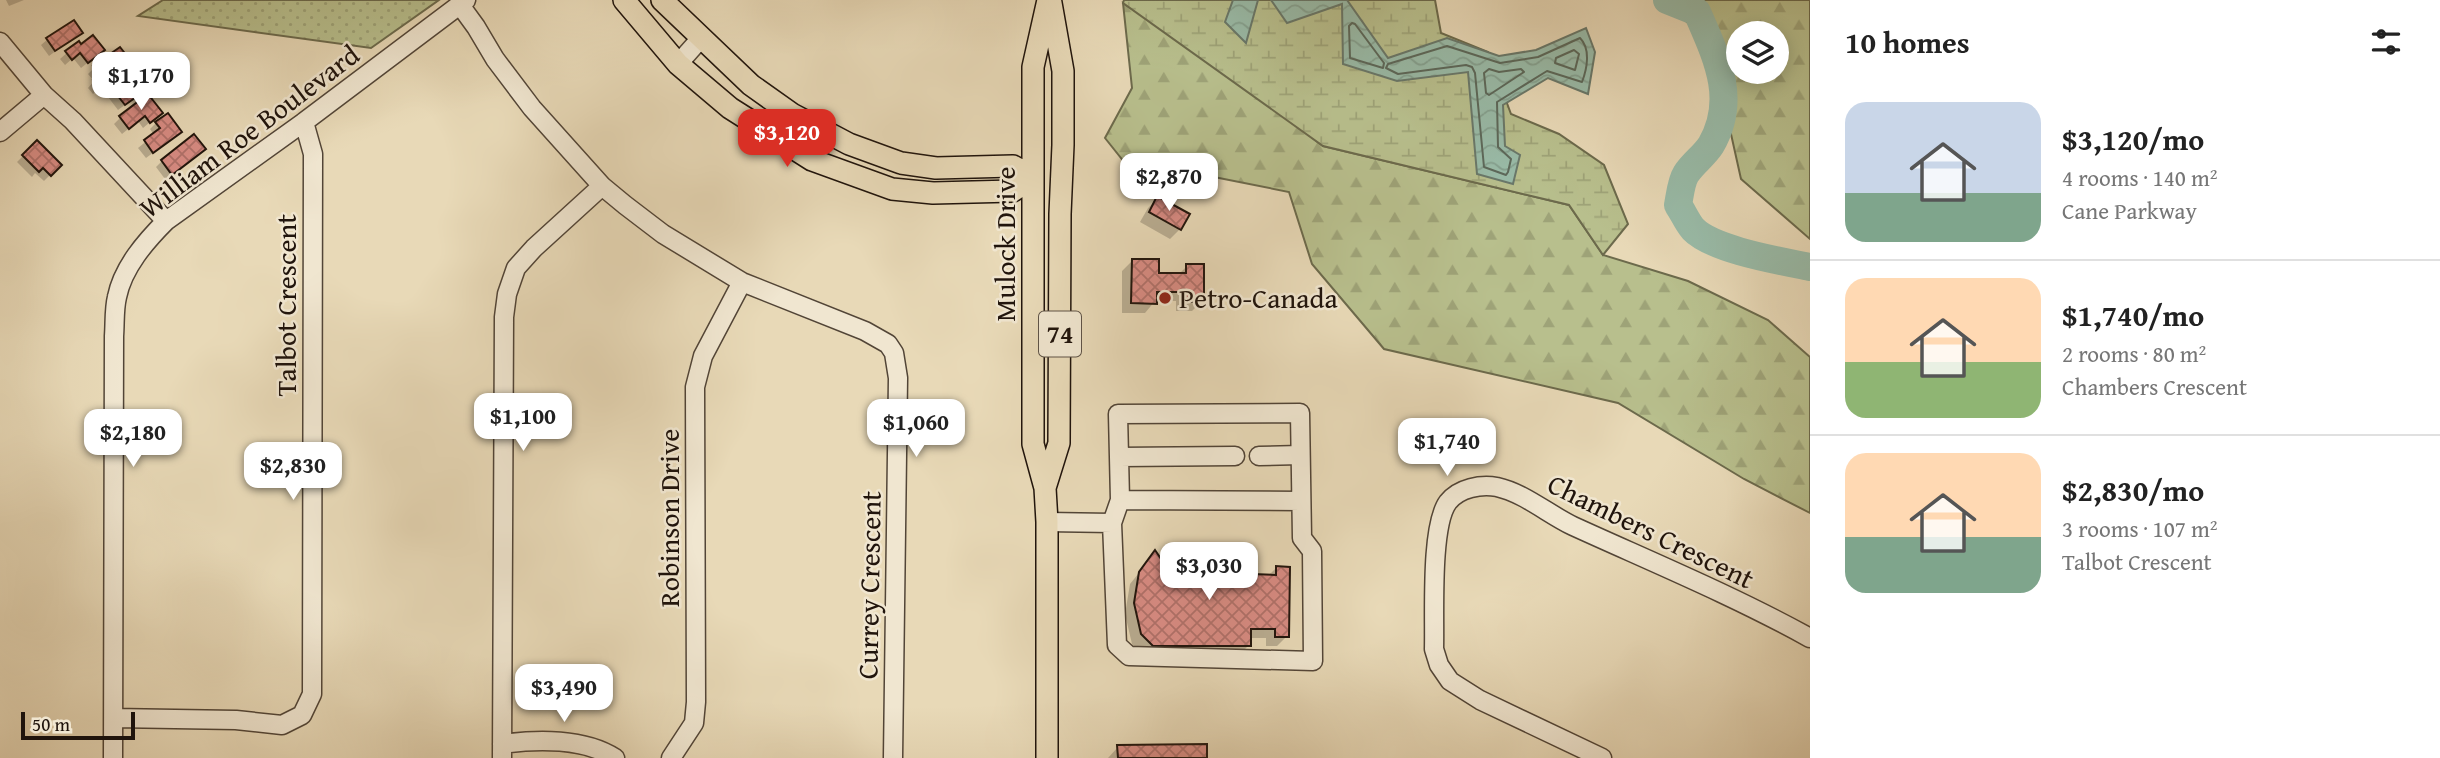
<!DOCTYPE html>
<html lang="en">
<head>
<meta charset="utf-8">
<style>
  :root { --surface:#fff; --page:#f6f6f6; --text:#222; --muted:#767676; --line:#e0e0e0; --accent:#d93025 }
  body { margin:0; font-family:"Gentium Book Plus",serif; background:var(--page); color:var(--text); height:100vh; display:flex; flex-direction:column; font-size:26px; white-space:nowrap }
  * { box-sizing:border-box; margin:0 }
  p { font-size:23px; color:var(--muted) }
  .icon { flex:none; width:38px; height:38px; fill:none; stroke:currentColor; stroke-width:2; stroke-linecap:round; stroke-linejoin:round }
  .map { position:relative; flex:1; overflow:hidden }
  .details { display:flex; flex-direction:column; background:var(--surface); width:630px }
  .details>* { flex:none }
  .fabs { position:absolute; left:1726px; top:21px; display:grid; gap:14px }
  .fabs a { display:grid; place-items:center; width:63px; height:63px; border-radius:50%; background:var(--surface); box-shadow:0 4px 18px #0003; font-size:35px }
  .scale { position:absolute; left:21px; bottom:18px; width:114px; box-sizing:border-box; padding-left:7px; border:4px solid #20140c; border-top:0; font-size:19px; line-height:24px; white-space:nowrap; color:#20140c; -webkit-text-stroke:5px #f0e6d0; paint-order:stroke }
  .price { position:absolute; translate:-50% -60px; padding:0 16px; border-radius:14px; background:#fff; color:#222; font-size:23px; line-height:46px; filter:drop-shadow(0 2px 4px #0008) }
  .price::after { content:''; position:absolute; left:50%; top:42px; width:21px; height:16px; margin-left:-10px; background:inherit; clip-path:polygon(0 0,100% 0,50% 100%) }
  .price.selected { background:var(--accent); color:#fff }
  ul { padding:0; list-style:none }
  li { display:flex; align-items:center; gap:21px; height:175px; padding:0 35px }
  li+li { border-top:2px solid var(--line) }
  li span { display:grid; place-items:center; flex:none; width:196px; height:140px; border-radius:21px; color:#555 }
  li>.icon { margin-inline-start:auto }
  span .icon { width:84px; height:84px; fill:#fffc; stroke-width:1 }
  li b { font-size:30px }
  h2 { display:flex; justify-content:space-between; align-items:center; height:84px; padding:0 35px; font-size:30px }
  main { display:flex; flex:1; min-height:0 }
  .map>svg:first-child { display:block }
  .forest { fill:url(#forest-firs); stroke:#6c6a4c; stroke-width:2; fill-rule:evenodd }
  .wetland { fill:url(#wetland-marsh); stroke:#6c6a4c; stroke-width:2 }
  .park { fill:url(#park-dots); stroke:#6c6a4c; stroke-width:2 }
  .water { fill:url(#water-waves); stroke:#69786a; stroke-width:2 }
  .shadow { fill:#0003 }
  .lines { fill:none; stroke-linecap:round; stroke-linejoin:round }
  .shore { stroke:#5c685a; stroke-width:2 }
  .river { stroke:#99bba8; stroke-width:28 }
  .building { fill:url(#building-cross-hatch); stroke:#20140c; stroke-width:2 }
  .minor-casing { stroke:#524537; stroke-width:21 }
  .major-casing { stroke:#20140c; stroke-width:24 }
  .minor { stroke:#f0e6d0; stroke-width:18 }
  .major { stroke:#e8d9b7; stroke-width:21 }
  .poi-dot { fill:#8f2418; stroke:#f0e6d0; stroke-width:2.5 }
  .labels { text-anchor:middle; stroke-width:5; stroke-linejoin:round; paint-order:stroke }
  .shield { fill:#f0e6d0; stroke:#5e5347; stroke-width:2 }
  .shield-label { font-size:26px; font-weight:bold; fill:#20140c }
  .street-label { font-size:28px; fill:#20140c; stroke:#f0e6d0 }
  .poi-label { font-size:28px; fill:#20140c; stroke:#f0e6d0; text-anchor:start }
</style>
</head>
<body>
<main>
<div class="map">
<svg width="1810" height="758" viewBox="0 0 1810 758">
  <defs>
    <pattern id="forest-firs" width="22" height="20" patternUnits="userSpaceOnUse" patternTransform="scale(1.75)"><rect width="22" height="20" fill="#b8bf8d"/><path d="M5 1l3.5 6h-7zM16 11l3.5 6h-7z" fill="#9ea378"/></pattern>
    <pattern id="wetland-marsh" width="20" height="14" patternUnits="userSpaceOnUse" patternTransform="scale(1.75)"><rect width="20" height="14" fill="#b8bf8d"/><path d="M1 5h8M5 5V1M11 12h8M15 12V8" fill="none" stroke="#9ea378"/></pattern>
    <pattern id="park-dots" width="8" height="8" patternUnits="userSpaceOnUse" patternTransform="scale(1.75)"><rect width="8" height="8" fill="#b8bf8d"/><path d="M2 2h.1M6 6h.1" fill="none" stroke="#9ea378" stroke-width="1.8" stroke-linecap="round"/></pattern>
    <pattern id="water-waves" width="16" height="10" patternUnits="userSpaceOnUse" patternTransform="scale(1.75)"><rect width="16" height="10" fill="#99bba8"/><path d="M0 5q4-4 8 0t8 0" fill="none" stroke="#84a08f"/></pattern>
    <pattern id="building-cross-hatch" width="8" height="8" patternUnits="userSpaceOnUse" patternTransform="scale(1.75)"><rect width="8" height="8" fill="#d98c84"/><path d="M0 0l8 8M0 8l8-8" fill="none" stroke="#b0716a"/></pattern>
  </defs>
  <rect width="100%" height="100%" fill="#e8d9b7"/>
  <filter id="stains"><feTurbulence type="fractalNoise" baseFrequency=".00286" numOctaves="4"/><feColorMatrix values="0 0 0 0 .2 0 0 0 0 .09 0 0 0 0 .02 0 0 0 .5 -.17"/></filter>
  <radialGradient id="worn" r=".72"><stop offset=".6" stop-color="#630" stop-opacity="0"/><stop offset="1" stop-color="#630" stop-opacity=".3"/></radialGradient>
  <!-- forest -->
  <path class="forest" d="M1663,0H1810V239L1741,179L1711,44ZM1776,33V72H1738V33Z
    M1123,3L1225,70L1323,146L1569,205L1603,255L1688,281L1768,320L1810,357V513L1744,479L1618,403L1384,349L1312,264L1289,192L1214,177L1129,168L1105,138L1132,88Z"/>
  <!-- wetland -->
  <path class="wetland" d="M1124,0H1435L1441,33L1488,52L1511,114L1559,134L1604,165L1628,224L1603,255L1569,205L1323,146L1123,3Z"/>
  <!-- park -->
  <path class="park" d="M163,0H439L371,48L138,16Z"/>
  <!-- water -->
  <path class="water" d="M1233,0H1258L1246,43L1225,22Z
    M1271,0H1347L1388,58L1447,38L1499,56L1536,50L1586,28L1595,52L1588,94L1548,78L1503,105L1505,146L1520,155L1513,184L1477,174L1468,72L1397,81L1343,64L1342,4L1287,23Z"/>
  <!-- shadow -->
  <path class="shadow" d="M6,0H24L9,6Z
    M80,33L49,56L41,45L48,39Z
    M78,43L96,56L81,68L73,58L65,65L60,59Z
    M115,66L112,77L93,94L88,88L94,81L88,74L94,68Z
    M111,87L137,96L118,110L105,93Z
    M161,113L143,128L138,121L122,134L114,124L120,118Z
    M156,123L173,138L146,158L138,148L154,135L150,129Z
    M37,142L60,165L44,181L35,173L32,177L17,162Z
    M197,155L165,179L156,167L162,161Z
    M1157,199L1180,229L1170,239L1140,222L1148,208Z
    M1132,261L1157,275H1178L1187,266L1202,301L1192,311H1176V301H1155L1145,313H1122V271Z
    M1155,553L1168,572V564L1177,554L1225,575L1268,576L1276,568L1287,636L1277,646H1266V638H1249V645L1239,655L1142,656L1132,644L1125,614L1130,584Z
    M1118,747L1206,758H1108Z"/>
  <g class="lines">
    <!-- shore -->
    <path class="shore" d="M1352,23L1355,24L1384,63L1383,68L1350,58L1349,26Z
      M1580,38C1591,49 1587,69 1582,82L1547,71L1497,102L1498,147L1511,159L1508,172L1506,175L1484,167L1475,73L1472,67L1466,65L1398,74L1386,68L1388,64L1447,46L1500,63L1538,57Z
      M1574,50L1579,54L1575,70L1555,63L1556,58Z
      M1489,69L1499,72L1521,69L1524,72L1489,95L1486,93L1484,73Z"/>
    <!-- river -->
    <path class="river" d="M1667,0L1697,12C1716,56 1738,99 1711,145C1704,156 1693,163 1686,174C1681,182 1680,195 1678,205C1683,212 1687,222 1693,229C1713,250 1781,261 1810,267"/>
  </g>
  <!-- building -->
  <path class="building" d="M74,20L83,33L55,51L46,38Z
    M93,35L105,50L88,63L80,53L72,60L65,51L79,41L81,44Z
    M120,47L127,56L116,65L121,71L100,90L93,80L100,75L93,66Z
    M125,74L130,81L136,76L146,90L125,105L110,86Z
    M148,94L163,113L150,123L145,116L129,129L119,116Z
    M168,113L182,132L153,153L144,140L160,128L155,122Z
    M194,134L206,149L172,175L161,160Z
    M37,140L62,165L51,176L43,168L39,172L22,155Z
    M1157,196L1190,214L1181,230L1149,212Z
    M1132,259H1159V273H1186V264H1204V302H1185V292H1157V304L1131,303Z
    M1155,550L1170,572H1177V552H1227V573L1276,575V566L1290,567L1289,637H1275V629H1251V646H1153L1141,634L1134,603L1139,572Z
    M1207,744V758H1118L1117,745Z"/>
  <g class="lines">
    <!-- minor casing -->
    <g class="minor-casing">
      <path id="minor" d="M460,5L476,27L495,59L532,108L602,186L625,205L663,234L742,282L865,331L888,344L894,353L898,378L893,758
        M0,42L44,95L73,121L166,221
        M678,64L701,38
        M0,132L44,95
        M1259,456L1300,455
        M1119,457L1235,456
        M1120,500L1301,501
        M1047,522L1112,523L1117,645L1129,656L1313,661L1312,551L1302,538L1300,413L1118,414L1120,500L1112,523
        M114,718L236,720L282,725L302,715L312,694L313,154L304,122
        M502,744C537,739 584,738 615,758
        M113,758L114,336C115,323 114,309 117,297C123,267 146,241 166,221L304,122L466,0
        M502,758L504,317L507,294L516,268L534,248L602,186
        M671,758L694,723L696,702L695,387L703,356L742,282
        M1602,758L1480,700L1450,681L1439,665L1434,649C1435,617 1430,526 1448,502C1459,488 1481,484 1497,487C1524,493 1548,514 1573,526C1652,562 1734,596 1810,638"/>
    </g>
    <!-- major casing -->
    <g class="major-casing">
      <path id="major" d="M624,0L678,64L730,108L812,160L892,189L933,193L1013,191L1033,177
        M662,0L751,85L792,114L849,144L901,163L936,168L1013,166L1033,177
        M1045,488L1059,443L1060,214L1063,145V71L1051,3
        M1047,758V522L1045,488L1033,444V67L1048,0"/>
    </g>
    <!-- minor -->
    <use href="#minor" class="minor"/>
    <!-- major -->
    <use href="#major" class="major"/>
  </g>
  <!-- markers -->
  <circle class="poi-dot" cx="1165" cy="298" r="7"/>
  <g class="labels">
    <!-- shield labels -->
    <rect class="shield" x="1039" y="311.5" width="42" height="45" rx="5"/>
    <g class="shield-label">
      <text x="1060" y="343">74</text>
    </g>
    <!-- street labels -->
    <g class="street-label">
      <text transform="translate(249 131) rotate(-37)" y="10">William Roe Boulevard</text>
      <text transform="translate(1005 244) rotate(-90)" y="10">Mulock Drive</text>
      <text transform="translate(286 305) rotate(-90)" y="10">Talbot Crescent</text>
      <text transform="translate(669 518) rotate(-90)" y="10">Robinson Drive</text>
      <text transform="translate(1651 531) rotate(26)" y="10">Chambers Crescent</text>
      <text transform="translate(869 585) rotate(-89)" y="10">Currey Crescent</text>
    </g>
    <!-- poi labels -->
    <g class="poi-label">
      <text x="1179" y="308">Petro-Canada</text>
    </g>
  </g>
  <rect width="100%" height="100%" filter="url(#stains)"/>
  <rect width="100%" height="100%" fill="url(#worn)"/>
</svg>
<div class="fabs">
<a><svg class="icon" aria-label="layers" viewBox="0 0 24 24"><path d="M12 4l9 5-9 5-9-5zM3 14l9 5 9-5"/></svg></a>
</div>
<div class="scale">50 m</div>
<b class="price" style="left:141px;top:112px">$1,170</b>
<b class="price selected" style="left:787px;top:169px">$3,120</b>
<b class="price" style="left:1169px;top:213px">$2,870</b>
<b class="price" style="left:523px;top:453px">$1,100</b>
<b class="price" style="left:916px;top:459px">$1,060</b>
<b class="price" style="left:133px;top:469px">$2,180</b>
<b class="price" style="left:1447px;top:478px">$1,740</b>
<b class="price" style="left:293px;top:502px">$2,830</b>
<b class="price" style="left:1209px;top:602px">$3,030</b>
<b class="price" style="left:564px;top:724px">$3,490</b>
</div>
<section class="details">
<h2>10 homes<svg class="icon" aria-label="filters" viewBox="0 0 24 24"><path d="M4 7h16M4 17h16"/><circle cx="9" cy="7" r="2"/><circle cx="15" cy="17" r="2"/></svg></h2>
<ul>
<li><span style="background:linear-gradient(#c9d6e8 65%,#7fa58c 0)"><svg class="icon" aria-label="home" viewBox="0 0 24 24"><path d="M3 11l9-7 9 7M6 9v11h12V9"/></svg></span><div><b>$3,120/mo</b><p>4 rooms · 140 m²</p><p>Cane Parkway</p></div></li>
<li><span style="background:linear-gradient(#ffd9b3 60%,#8fb573 0)"><svg class="icon" aria-label="home" viewBox="0 0 24 24"><path d="M3 11l9-7 9 7M6 9v11h12V9"/></svg></span><div><b>$1,740/mo</b><p>2 rooms · 80 m²</p><p>Chambers Crescent</p></div></li>
<li><span style="background:linear-gradient(#ffd9b3 60%,#7fa58c 0)"><svg class="icon" aria-label="home" viewBox="0 0 24 24"><path d="M3 11l9-7 9 7M6 9v11h12V9"/></svg></span><div><b>$2,830/mo</b><p>3 rooms · 107 m²</p><p>Talbot Crescent</p></div></li>
</ul>
</section>
</main>
</body>
</html>
